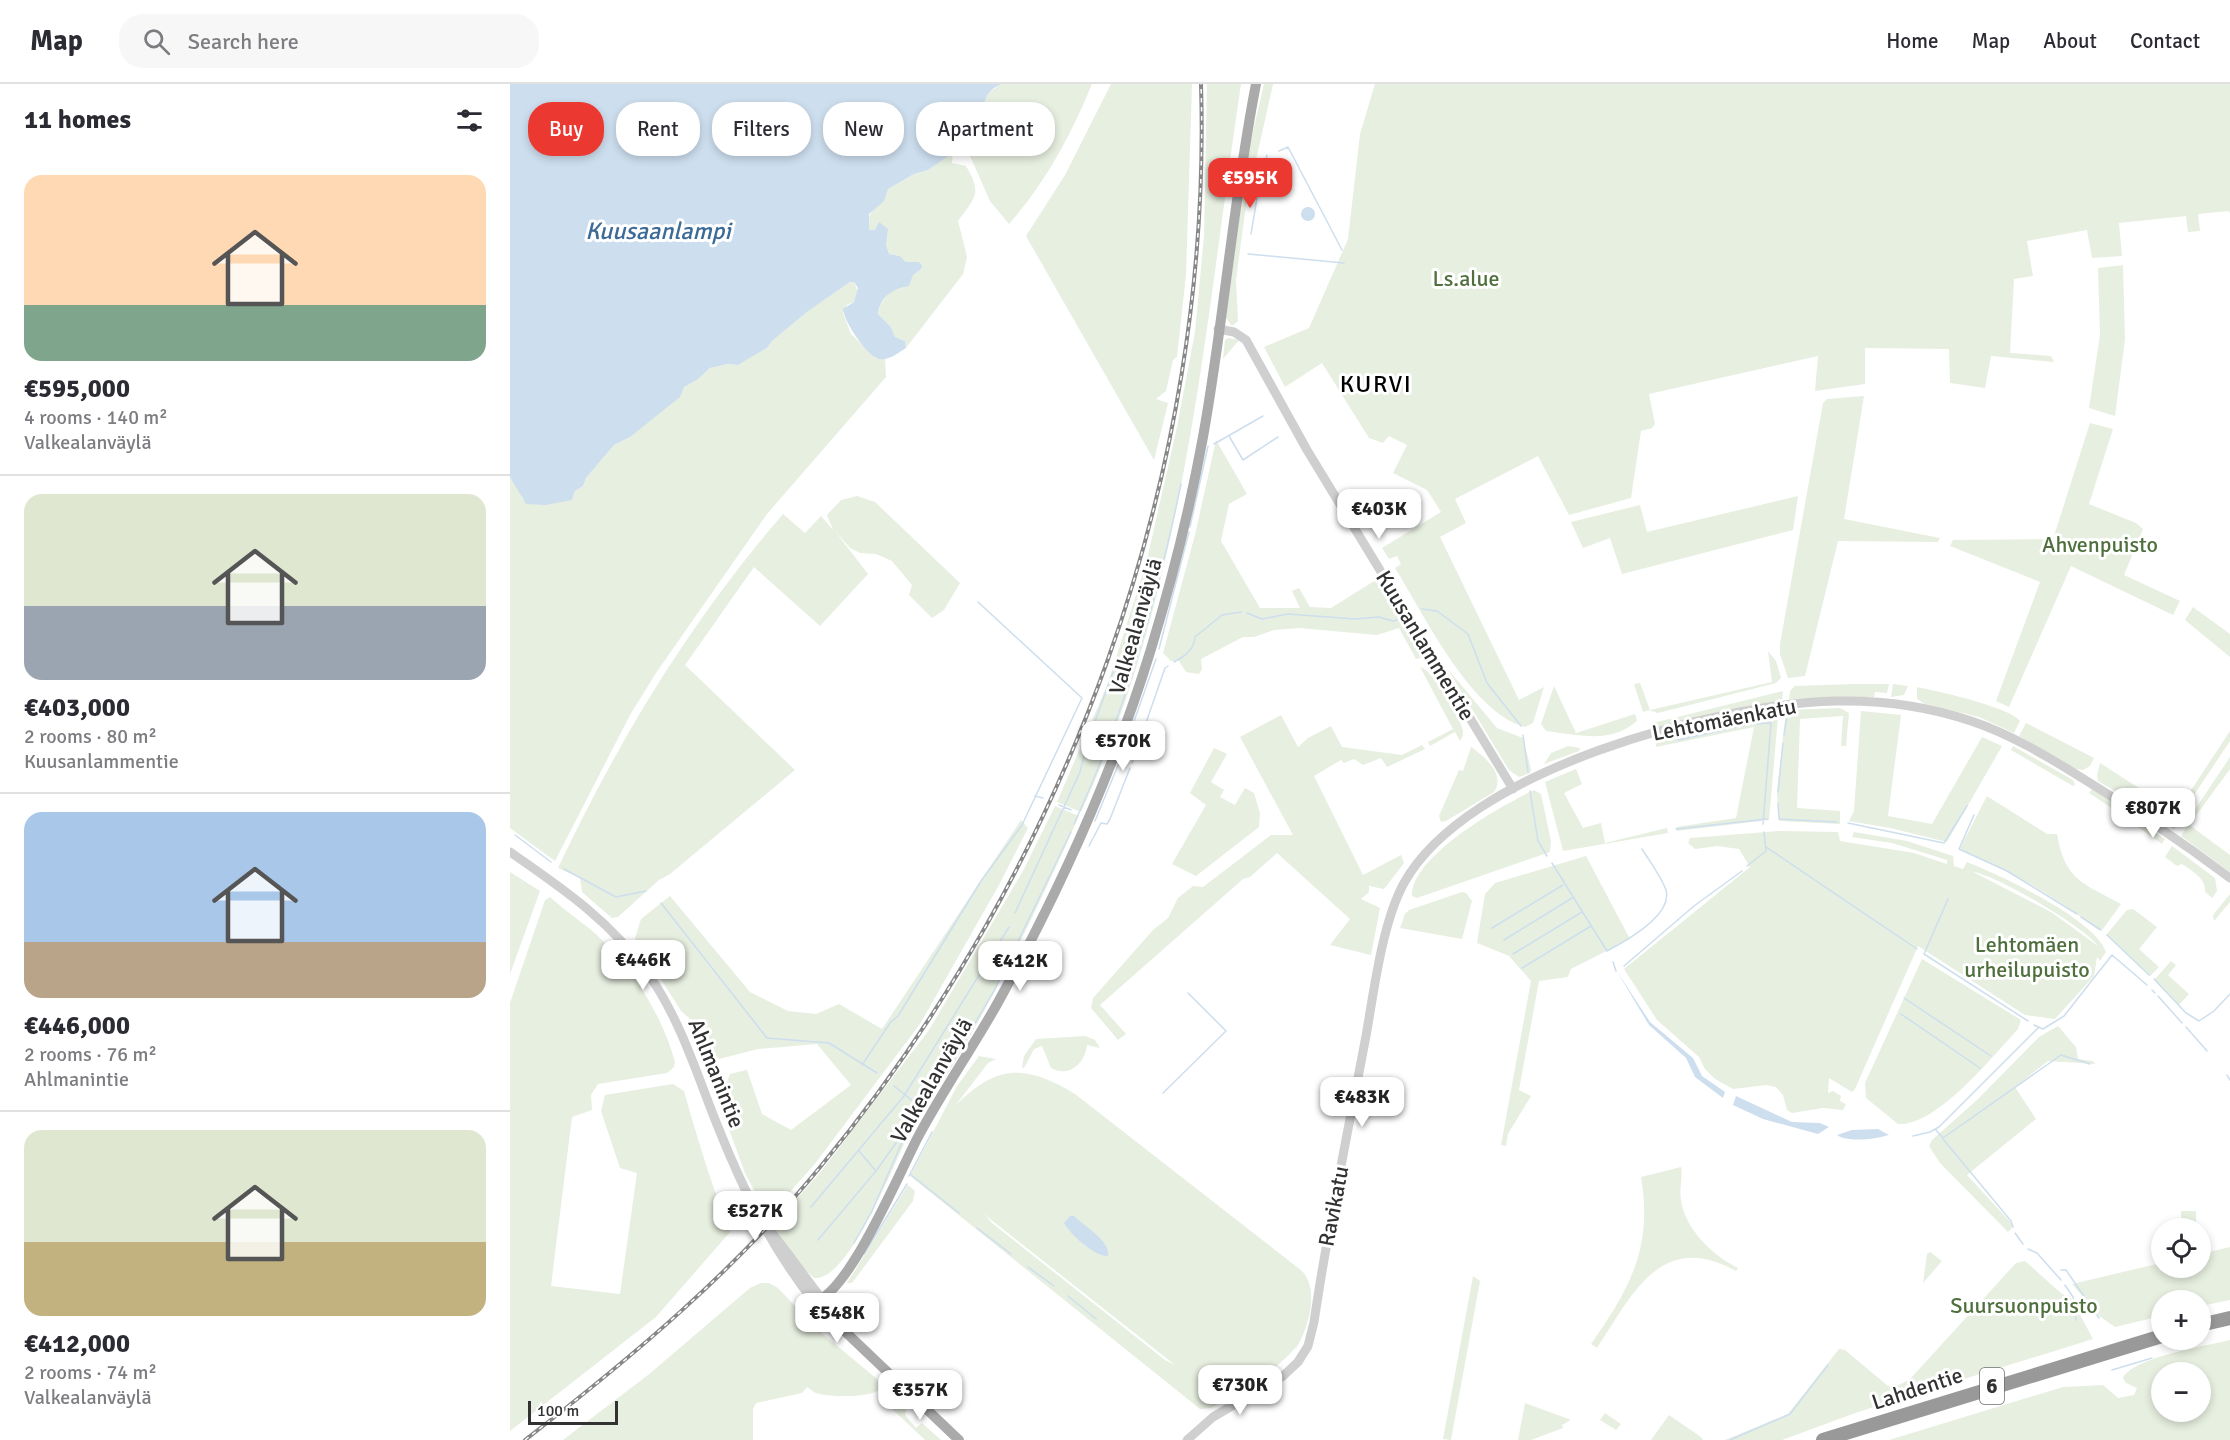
<!DOCTYPE html>
<html lang="en">
<head>
<meta charset="utf-8">
<style>
  :root { --surface:#fff; --page:#f7f7f7; --text:#2b2b33; --muted:#7c7c81; --line:#e1e1e2; --accent:#eb3932 }
  body { margin:0; font-family:Signika,sans-serif; background:var(--page); color:var(--text); height:100vh; display:flex; flex-direction:column; font-size:22px; white-space:nowrap }
  * { box-sizing:border-box; margin:0 }
  p { font-size:20px; color:var(--muted) }
  .icon { flex:none; width:33px; height:33px; fill:none; stroke:currentColor; stroke-width:2; stroke-linecap:round; stroke-linejoin:round }
  .map { position:relative; flex:1; overflow:hidden }
  .side { display:flex; flex-direction:column; background:var(--surface); width:510px }
  .side>* { flex:none }
  .banner { position:absolute; left:18px; top:18px; width:570px; height:54px; display:flex; gap:12px }
  .buttons { position:absolute; left:1641px; top:1134px; display:grid; gap:12px }
  .buttons a { display:grid; place-items:center; width:60px; height:60px; border-radius:50%; background:var(--surface); box-shadow:0 3px 9px #0003; font-size:30px }
  .scale { position:absolute; left:18px; bottom:15px; width:90px; box-sizing:border-box; padding-left:6px; border:3px solid #323232; border-top:0; font-size:16px; line-height:21px; white-space:nowrap; color:#323232; -webkit-text-stroke:4px #fff; paint-order:stroke }
  .price { position:absolute; translate:-50% -51px; padding:0 14px; border-radius:12px; background:#fff; color:#222; font-size:20px; line-height:39px; filter:drop-shadow(0 2px 3px #0008) }
  .price::after { content:''; position:absolute; left:50%; top:36px; width:18px; height:14px; margin-left:-9px; background:inherit; clip-path:polygon(0 0,100% 0,50% 100%) }
  .price.on { background:var(--accent); color:#fff }
  ul { padding:0; list-style:none }
  li { display:grid; align-content:center; gap:12px; height:318px; padding:0 24px }
  li+li { border-top:2px solid var(--line) }
  li span { display:grid; place-items:center; height:186px; border-radius:18px; color:#555 }
  li>.icon { margin-inline-start:auto }
  span .icon { width:108px; height:108px; fill:#fffc; stroke-width:1 }
  li b { font-size:26px }
  h2 { display:flex; justify-content:space-between; align-items:center; height:72px; padding:0 24px; font-size:26px }
  .tag { padding:0 21px; border-radius:24px; background:var(--surface); box-shadow:0 3px 9px #0003; font-size:21px; line-height:54px }
  .tag.on { background:var(--accent); color:#fff }
  header { display:flex; align-items:center; gap:36px; box-sizing:border-box; height:84px; padding:0 30px; background:var(--surface); border-bottom:2px solid var(--line) }
  header strong { font-size:28px }
  nav { display:flex; gap:33px; margin-inline-start:auto; font-size:21px }
  .search { width:420px; height:54px; background:var(--page); display:flex; align-items:center; gap:15px; box-sizing:border-box; padding:0 21px; border-radius:24px; color:var(--muted); font-size:22px }
  main { display:flex; flex:1; min-height:0 }
  .map>svg:first-child { display:block }
  .green { fill:#e7efe0; fill-rule:evenodd }
  .water { fill:#cddeee }
  .lines { fill:none; stroke-linecap:round; stroke-linejoin:round }
  .stream { stroke:#cddeee; stroke-width:1.5 }
  .minor { stroke:#cfcfcf; stroke-width:9 }
  .major { stroke:#aaa; stroke-width:10 }
  .highway { stroke:#999; stroke-width:14 }
  .rail-casing { stroke:#878787; stroke-width:4 }
  .rail { stroke:#fff; stroke-width:1.5; stroke-dasharray:4.5; stroke-linecap:butt }
  .labels { text-anchor:middle; stroke-width:6; stroke-linejoin:round; paint-order:stroke }
  .shield { fill:#fff; stroke:#707070; stroke-width:1.5 }
  .shield-label { font-size:21px; font-weight:bold; fill:#323232 }
  .park-label { font-size:22px; fill:#4f703d; stroke:#fff }
  .street-label { font-size:22px; fill:#323232; stroke:#fff }
  .water-label { font-size:24px; font-style:italic; fill:#3c6b98; stroke:#fff }
  .neighbourhood-label { font-size:24px; letter-spacing:1.5px; fill:#000; stroke:#fff }
</style>
</head>
<body>
<header>
<strong>Map</strong>
<div class="search"><svg class="icon" aria-label="search" viewBox="0 0 24 24"><circle cx="10" cy="10" r="6"/><path d="M15 15l6 6"/></svg>Search here</div>
<nav><a>Home</a><a>Map</a><a>About</a><a>Contact</a></nav>
</header>
<main>
<section class="side">
<h2>11 homes<svg class="icon" aria-label="filters" viewBox="0 0 24 24"><path d="M4 7h16M4 17h16"/><circle cx="9" cy="7" r="2"/><circle cx="15" cy="17" r="2"/></svg></h2>
<ul>
<li><span style="background:linear-gradient(#ffd9b3 70%,#7fa58c 0)"><svg class="icon" aria-label="home" viewBox="0 0 24 24"><path d="M3 11l9-7 9 7M6 9v11h12V9"/></svg></span><div><b>€595,000</b><p>4 rooms · 140 m²</p><p>Valkealanväylä</p></div></li>
<li><span style="background:linear-gradient(#dfe7d0 60%,#9aa5b1 0)"><svg class="icon" aria-label="home" viewBox="0 0 24 24"><path d="M3 11l9-7 9 7M6 9v11h12V9"/></svg></span><div><b>€403,000</b><p>2 rooms · 80 m²</p><p>Kuusanlammentie</p></div></li>
<li><span style="background:linear-gradient(#a9c7e8 70%,#b9a48a 0)"><svg class="icon" aria-label="home" viewBox="0 0 24 24"><path d="M3 11l9-7 9 7M6 9v11h12V9"/></svg></span><div><b>€446,000</b><p>2 rooms · 76 m²</p><p>Ahlmanintie</p></div></li>
<li><span style="background:linear-gradient(#dfe7d0 60%,#c2b280 0)"><svg class="icon" aria-label="home" viewBox="0 0 24 24"><path d="M3 11l9-7 9 7M6 9v11h12V9"/></svg></span><div><b>€412,000</b><p>2 rooms · 74 m²</p><p>Valkealanväylä</p></div></li>
</ul>
</section>
<div class="map">
<svg width="1720" height="1356" viewBox="0 0 1720 1356">
  <rect width="100%" height="100%" fill="#fff"/>
  <!-- green -->
  <path class="green" d="M491,0H582C561,51 536,98 499,140L480,117L460,72L467,61L475,31L474,16L477,10Z
    M601,0H682L676,191L667,273L663,276L656,307L646,315L658,319L644,376L516,152L555,91Z
    M697,0H731C694,246 677,499 571,728L547,718L598,599L636,480L667,343L685,248L694,152Z
    M754,0H763L736,121L726,196L728,237L722,242L716,234L738,69Z
    M865,0H1720V130L1719,127L1688,130L1690,147L1678,148L1676,132L1609,139L1612,172L1582,174L1577,146L1517,157L1523,192L1504,195L1500,269L1541,272L1544,278L1481,272L1475,304L1440,299L1439,265L1355,264V300L1305,307L1308,272L1139,310L1145,340L1142,344L1131,347L1121,414L1059,431L1028,372L945,415L956,439L930,453L1009,616L1034,603L1023,639L1015,643C960,628 914,530 885,484L891,480L887,472L879,475L872,464L931,428L917,406L883,389L897,361L879,352L873,359L859,354L812,279L775,303L754,263L799,244L838,155L850,50Z
    M443,68L442,79L456,82C472,109 466,113 448,137L457,173L453,190L396,264L395,257L385,253L381,243L368,230C371,210 395,195 411,185L409,178H396L390,172L379,170L376,160L365,146H359C354,127 372,121 378,105L404,90L418,86Z
    M1613,181L1615,255L1605,332L1579,324L1590,251L1588,184Z
    M340,198H344L348,208L344,218L337,221L333,229L341,250L366,274L375,275L376,293L257,430L146,589L120,631L45,777L0,744V393L8,402L12,415L62,416L65,407L73,402L76,394L104,361L120,353L174,303L187,296L200,284L218,280L228,281L257,264L262,257L297,228Z
    M718,254L729,256L713,275L715,256Z
    M1354,312L1334,435L1430,454L1428,458L1328,457L1295,592L1278,594L1270,570V560L1313,319L1317,315Z
    M1580,339L1603,345L1579,420L1626,439L1633,445L1614,491L1670,517L1663,531L1561,482L1499,623L1486,617L1530,498L1440,462L1443,456L1543,455Z
    M706,356L737,410L719,420L711,457L750,524H790L782,507L789,504L800,523L821,524L869,494L915,570L913,573L906,575L889,544L867,551L789,544L764,546L744,553H733L691,575L692,585L689,590L676,588L669,577H661L653,569L685,451Z
    M347,412L365,418L450,499L434,526L422,534L399,511L402,501L382,477L366,470L350,469L340,464L325,447L358,490L310,542L244,483L175,581L285,686L160,790L149,796L108,833L102,834L72,808L70,794L48,784C109,655 180,538 273,430L295,449L311,432L323,446L317,431L331,416Z
    M1288,412L1283,446L1112,490L1100,454L1073,464L1061,438L1130,421L1137,448Z
    M1683,523L1720,550V573L1675,536Z
    M1258,567L1266,577L1271,594L1266,599L1148,629L1139,626L1133,628L1124,600L1130,599L1140,626L1262,598Z
    M910,583C921,584 950,632 952,644C954,649 953,653 950,657L945,648L920,662L918,658L943,645Z
    M937,584L987,644L1013,654L1021,685L1020,689L1009,693L999,686Z
    M1345,600H1379L1377,609L1365,608L1364,613L1279,616L1280,607L1285,602Z
    M1383,600L1398,602L1394,611L1381,613Z
    M1044,602L1066,649L1125,630L1127,637C1101,660 1068,651 1036,647L1031,640Z
    M1407,603C1427,607 1500,623 1510,637L1504,649L1469,633L1415,620L1407,615Z
    M1273,607L1272,617L1144,643L1139,640Z
    M1330,624L1339,629L1336,662H1331L1333,632L1290,635L1287,724L1330,727V740L1269,737L1267,708L1276,626Z
    M1351,627L1391,631L1378,732L1422,740L1472,653L1492,662L1437,758L1380,744L1339,737L1344,727Z
    M1265,628L1268,632L1259,736L1167,747L1166,743L1226,734L1244,643L1146,663V655L1194,640Z
    M771,631L788,663L798,654L821,642L832,663L892,671L912,661L915,665L877,683L871,674L853,681L844,675L834,679L831,676L804,692L853,791L891,771L894,779L874,805L859,802V808L851,815L870,824L861,871L820,861L840,835L767,769L740,793L733,795L590,921L616,950L608,956L581,924L583,914L643,846L658,834L668,814L683,802L693,803L761,751H783L730,653Z
    M1516,639L1584,674L1580,682L1573,686L1566,685L1509,652Z
    M1720,647V657L1674,726L1670,723Z
    M1058,662L1070,664L1069,667L1034,680L1041,669Z
    M1503,662L1563,696L1565,701L1563,702L1501,666Z
    M961,663C974,672 996,690 984,708L936,737L931,738L929,732L949,686L953,687Z
    M704,664L717,670L701,698L714,706L710,713L725,721L735,704L744,709L750,729L749,743L686,792L662,780L696,721L680,709Z
    M1720,673V685L1685,733L1682,730Z
    M1590,679L1632,706L1626,715L1621,712L1617,714L1588,697L1587,691Z
    M1066,685L1072,700L1054,709L1073,744L1091,739L1095,759L1157,744L1158,749L1053,767L1035,698Z
    M1582,705L1613,725L1609,729L1579,709Z
    M1024,706L1031,710L1041,757L1040,768L907,814L902,812C901,772 992,721 1024,706Z
    M1636,709L1668,730L1669,738L1664,746L1632,725L1629,719Z
    M1477,712L1537,750H1547C1555,797 1573,799 1611,820L1593,845L1588,846C1547,813 1502,788 1454,768L1450,764Z
    M545,722L569,732C529,822 487,909 436,993C429,1004 418,1014 411,1025C393,1054 343,1198 304,1194L292,1183L263,1141L309,1090L419,946L513,787Z
    M1621,731L1655,755L1652,760L1618,736Z
    M511,736L518,744L489,801L410,940L304,1081L258,1132L235,1089L209,1018L220,990L237,986L252,1030L281,1046L341,1001L307,960L248,965L209,975L200,968L188,942L171,927L125,854L131,835L160,812L240,908L278,927L306,930L329,920L372,945Z
    M1678,740L1720,771V788L1671,752Z
    M1269,747L1328,748L1330,757L1404,769L1437,780V776L1382,759L1342,753L1344,748L1397,757L1443,772L1444,782L1453,785L1457,778C1490,791 1585,835 1596,868L1590,877L1587,873L1584,892L1545,935L1515,931L1408,862L1345,1005L1342,1008L1319,994L1318,1009L1323,1007L1331,1012L1330,1017L1336,1020L1333,1026L1313,1024L1282,1029L1277,1026L1273,1011L1266,1003L1256,1001L1223,1005L1205,995L1195,985L1189,973L1147,936L1114,885L1240,783L1229,765L1207,762L1185,765L1178,759L1180,754ZM1463,788C1485,790 1576,844 1588,862L1541,828Z
    M1662,762L1705,794L1707,807L1702,814L1695,808C1696,794 1682,787 1672,780L1667,782L1655,773Z
    M1076,772L1120,855L1061,885L1058,893L1029,897L1009,1006L1021,1012L998,1050L996,1062L991,1061L1021,897L999,872L967,859L975,810L985,799Z
    M0,788L30,807L0,890Z
    M952,808L956,809L962,817L952,855L890,844L895,830L899,826Z
    M1720,810V818L1704,837L1703,831Z
    M40,813C57,829 78,841 94,858C126,890 153,934 165,978L164,983L157,989L88,1000L81,1011L82,1026L62,1033L41,1202L110,1210L127,1089L110,1084L91,1027L95,1011L163,1000L174,1007C183,1040 193,1072 204,1105C209,1119 218,1133 220,1148L146,1233L0,1347V919L35,816Z
    M1623,825L1647,843L1629,865L1649,883L1640,892L1596,851L1617,826Z
    M1412,875L1511,936L1508,945C1483,972 1426,1043 1388,1040L1356,1014L1355,999Z
    M1661,877L1666,881L1658,891L1679,910L1669,921L1644,896Z
    M1548,942L1566,963L1568,975L1583,977L1585,980L1538,977L1505,1003L1526,1035L1457,1091L1504,1142L1498,1148L1430,1079L1419,1062L1422,1056L1468,1015L1529,953Z
    M575,952L585,956L590,964L577,961C575,979 560,994 541,984L532,962L524,965L514,984L512,983L514,972L526,955Z
    M469,972L486,975L478,979L445,1022C487,980 515,980 565,1010L792,1187C811,1208 797,1248 784,1268L787,1262C758,1295 731,1309 688,1292L718,1308L742,1299L701,1324L690,1325L400,1092L447,1002ZM473,1128L480,1135L665,1281L655,1276L482,1139Z
    M1171,1083C1173,1092 1169,1105 1171,1116C1175,1145 1202,1171 1228,1184L1226,1187C1151,1145 1122,1211 1087,1264L1081,1260C1120,1204 1143,1164 1131,1093Z
    M398,1101L405,1107L403,1117L342,1199H337Z
    M1671,1127H1686V1144H1671Z
    M1720,1163V1216L1691,1222L1690,1216H1652L1651,1232L1605,1243L1588,1231L1562,1200L1651,1179L1652,1184H1690L1691,1170Z
    M1420,1168L1432,1177L1413,1199L1417,1170Z
    M1515,1177L1552,1210L1560,1212L1583,1255L1348,1328L1272,1356H1215L1278,1330L1329,1265L1335,1266L1378,1302H1387L1400,1295L1506,1179Z
    M963,1192L970,1197L941,1356L933,1355Z
    M251,1199H259L268,1204L307,1245L367,1295L372,1304C363,1314 323,1313 310,1310C304,1309 301,1306 297,1303L292,1309L246,1319L243,1325V1356H53L138,1291L240,1204Z
    M1720,1256V1356H1379L1553,1303L1593,1301L1608,1314L1624,1311L1627,1304L1616,1299L1613,1294C1624,1273 1696,1262 1720,1256ZM1652,1288H1690V1328H1652Z
    M386,1316L397,1323L395,1331L406,1344L412,1339L431,1356H415L379,1322Z
    M1015,1319L1061,1336L1052,1341L1053,1344L1021,1356H1008Z
    M1095,1329L1111,1340L1106,1346L1090,1336Z
    M1159,1331L1191,1353L1193,1356H1141Z"/>
  <!-- water -->
  <path class="water" d="M0,0H491C476,8 473,14 475,31L450,64L418,86L404,90L378,105L374,117L359,130V146H365L369,138L378,145L376,160L379,170L390,172L396,178H409L412,182L411,185L403,191L399,202C383,204 370,213 368,230L381,243L385,253L395,257L396,264C389,268 379,277 369,275C357,272 334,238 333,225L344,218L348,204L344,198H340L297,228L262,257L257,264L228,281L218,280L200,284L187,296L174,303L170,313L120,353L104,361L76,394L73,402L65,407L62,416L35,421L16,420L0,393Z
    M791 130a7 7 0 1 1 14 0a7 7 0 1 1-14 0Z
    M1106,886L1140,938L1183,974L1192,992L1215,1008L1213,1014L1185,993L1176,974L1139,941Z
    M1226,1012L1282,1038L1310,1039L1319,1043L1308,1050L1253,1035L1223,1021Z
    M1368,1045L1379,1051C1365,1055 1339,1059 1327,1051L1342,1046Z
    M560,1132H564C574,1142 601,1157 598,1172C585,1173 560,1150 554,1139Z"/>
  <g class="lines">
    <!-- stream -->
    <path class="stream" d="M769,67L778,63L832,166
      M750,100L757,71
      M741,150L748,108
      M738,170L834,179
      M719,352L733,376L768,353
      M704,360L753,332
      M680,443L698,362
      M912,525L927,527L958,550L977,599L1011,642
      M737,529L752,535L778,530L845,535L869,533L883,537L891,535
      M649,565L679,448
      M664,578C675,572 684,566 685,553L712,531L731,528
      M1013,651L1018,688
      M1274,651L1277,632
      M1168,656L1241,640L1261,639L1253,740
      M611,674L646,575
      M622,679L655,584L658,582
      M1020,707L1028,757L1037,772
      M1268,708L1273,659
      M525,712L533,714
      M1268,719L1269,735L1327,738
      M549,721L561,726
      M1464,731L1449,765L1497,787L1567,830
      M585,737L609,679
      M1338,739L1434,759L1457,722
      M564,740C614,632 647,516 671,400
      M1166,745L1257,735
      M5,751L41,778
      M579,762L591,739L597,740L600,735L620,684
      M1256,763L1407,865
      M1042,779L1097,867C1114,858 1163,831 1156,806C1151,792 1140,778 1132,765
      M1237,782L1256,767L1254,748
      M54,785L106,813L136,807
      M1438,815L1414,870L1518,937
      M151,819L257,954L319,959L367,989
      M505,829L570,688L578,657L603,588
      M1571,833L1591,846
      M982,844L1053,801
      M1597,851L1639,891
      M994,856L1062,814
      M1003,870L1072,828
      M1103,878L1106,887
      M1114,882L1184,822L1232,787
      M1012,884L1081,842
      M1644,895L1676,929L1689,937L1704,927L1720,910
      M1642,906L1645,909
      M1648,912L1672,939
      M1394,914L1481,972
      M1391,930L1470,984
      M1524,941L1533,945L1554,932L1602,871L1637,901
      M1676,943L1697,967
      M352,981L380,939L388,932L471,797L512,741L572,614L468,518
      M1717,991L1720,996
      M384,1002L409,1022
      M653,1009L716,947L678,909
      M1426,1046L1433,1054L1551,971L1580,980
      M1403,1052L1420,1048L1429,1043L1528,944
      M1433,1055L1501,1137L1503,1143
      M349,1067L365,1086
      M400,1090L449,1129
      M399,1092L422,1048
      M301,1123L394,1012L499,843
      M467,1144L501,1170
      M1505,1149L1513,1160
      M308,1156L366,1087L433,993L484,907L561,748
      M344,1159L362,1127L396,1049
      M1518,1165L1527,1169L1551,1196
      M354,1170L397,1100
      M518,1183L544,1202
      M1551,1186H1556L1589,1234
      M1555,1201L1563,1213L1566,1236
      M558,1212L586,1235
      M1602,1286L1642,1274
      M1220,1356L1280,1330L1318,1281"/>
    <!-- minor -->
    <path class="minor" d="M708,245L724,248L736,256L797,366L1003,705
      M0,768C52,804 101,837 139,891C171,937 187,991 208,1043C234,1108 261,1163 304,1218
      M261,1147L308,1210
      M677,1356L703,1333L773,1292L788,1278L798,1262L804,1238C818,1142 838,1047 856,952C864,907 872,839 894,799C957,686 1203,620 1326,617C1372,616 1417,622 1461,637C1500,650 1537,672 1572,694C1623,725 1672,758 1720,794"/>
    <!-- major -->
    <path class="major" d="M304,1218C339,1210 391,1085 408,1053C432,1008 461,966 486,922C549,808 603,690 641,565C662,496 680,424 693,353C714,236 723,117 746,0
      M304,1218L449,1356"/>
    <!-- highway -->
    <path class="highway" d="M1690,1241L1720,1234
      M1313,1356L1652,1252"/>
    <!-- rail casing -->
    <g class="rail-casing">
      <path id="rail" d="M15,1356C121,1274 225,1187 311,1082C558,782 703,390 691,0"/>
    </g>
    <!-- rail -->
    <use href="#rail" class="rail"/>
  </g>
  <g class="labels">
    <!-- shield labels -->
    <rect class="shield" x="1470" y="1284" width="24" height="36" rx="4.5"/>
    <g class="shield-label">
      <text x="1482" y="1309">6</text>
    </g>
    <!-- park labels -->
    <g class="park-label">
      <text x="956" y="202">Ls.alue</text>
      <text x="1590" y="468">Ahvenpuisto</text>
      <text x="1517" y="868">Lehtomäen<tspan x="1517" dy="25">urheilupuisto</tspan></text>
      <text x="1514" y="1229">Suursuonpuisto</text>
    </g>
    <!-- street labels -->
    <g class="street-label">
      <text transform="translate(625 542) rotate(-74)" y="8">Valkealanväylä</text>
      <text transform="translate(916 561) rotate(59)" y="8">Kuusanlammentie</text>
      <text transform="translate(1214 635) rotate(-11)" y="8">Lehtomäenkatu</text>
      <text transform="translate(207 989) rotate(68)" y="8">Ahlmanintie</text>
      <text transform="translate(421 996) rotate(-60)" y="8">Valkealanväylä</text>
      <text transform="translate(823 1122) rotate(-79)" y="8">Ravikatu</text>
      <text transform="translate(1407 1304) rotate(-18)" y="8">Lahdentie</text>
    </g>
    <!-- water labels -->
    <g class="water-label">
      <text x="148" y="155">Kuusaanlampi</text>
    </g>
    <!-- neighbourhood labels -->
    <g class="neighbourhood-label">
      <text x="866" y="308">KURVI</text>
    </g>
  </g>
</svg>
<div class="buttons">
<a><svg class="icon" aria-label="locate" viewBox="0 0 24 24"><circle cx="12" cy="12" r="6"/><path d="M12 2v4M12 18v4M2 12h4M18 12h4"/></svg></a>
<a>+</a>
<a>−</a>
</div>
<div class="scale">100 m</div>
<b class="price on" style="left:740px;top:125px">€595K</b>
<b class="price" style="left:869px;top:456px">€403K</b>
<b class="price" style="left:613px;top:688px">€570K</b>
<b class="price" style="left:1643px;top:755px">€807K</b>
<b class="price" style="left:133px;top:907px">€446K</b>
<b class="price" style="left:510px;top:908px">€412K</b>
<b class="price" style="left:852px;top:1044px">€483K</b>
<b class="price" style="left:245px;top:1158px">€527K</b>
<b class="price" style="left:327px;top:1260px">€548K</b>
<b class="price" style="left:730px;top:1332px">€730K</b>
<b class="price" style="left:410px;top:1337px">€357K</b>
<div class="banner">
<a class="tag on">Buy</a>
<a class="tag">Rent</a>
<a class="tag">Filters</a>
<a class="tag">New</a>
<a class="tag">Apartment</a>
</div>
</div>
</main>
</body>
</html>
